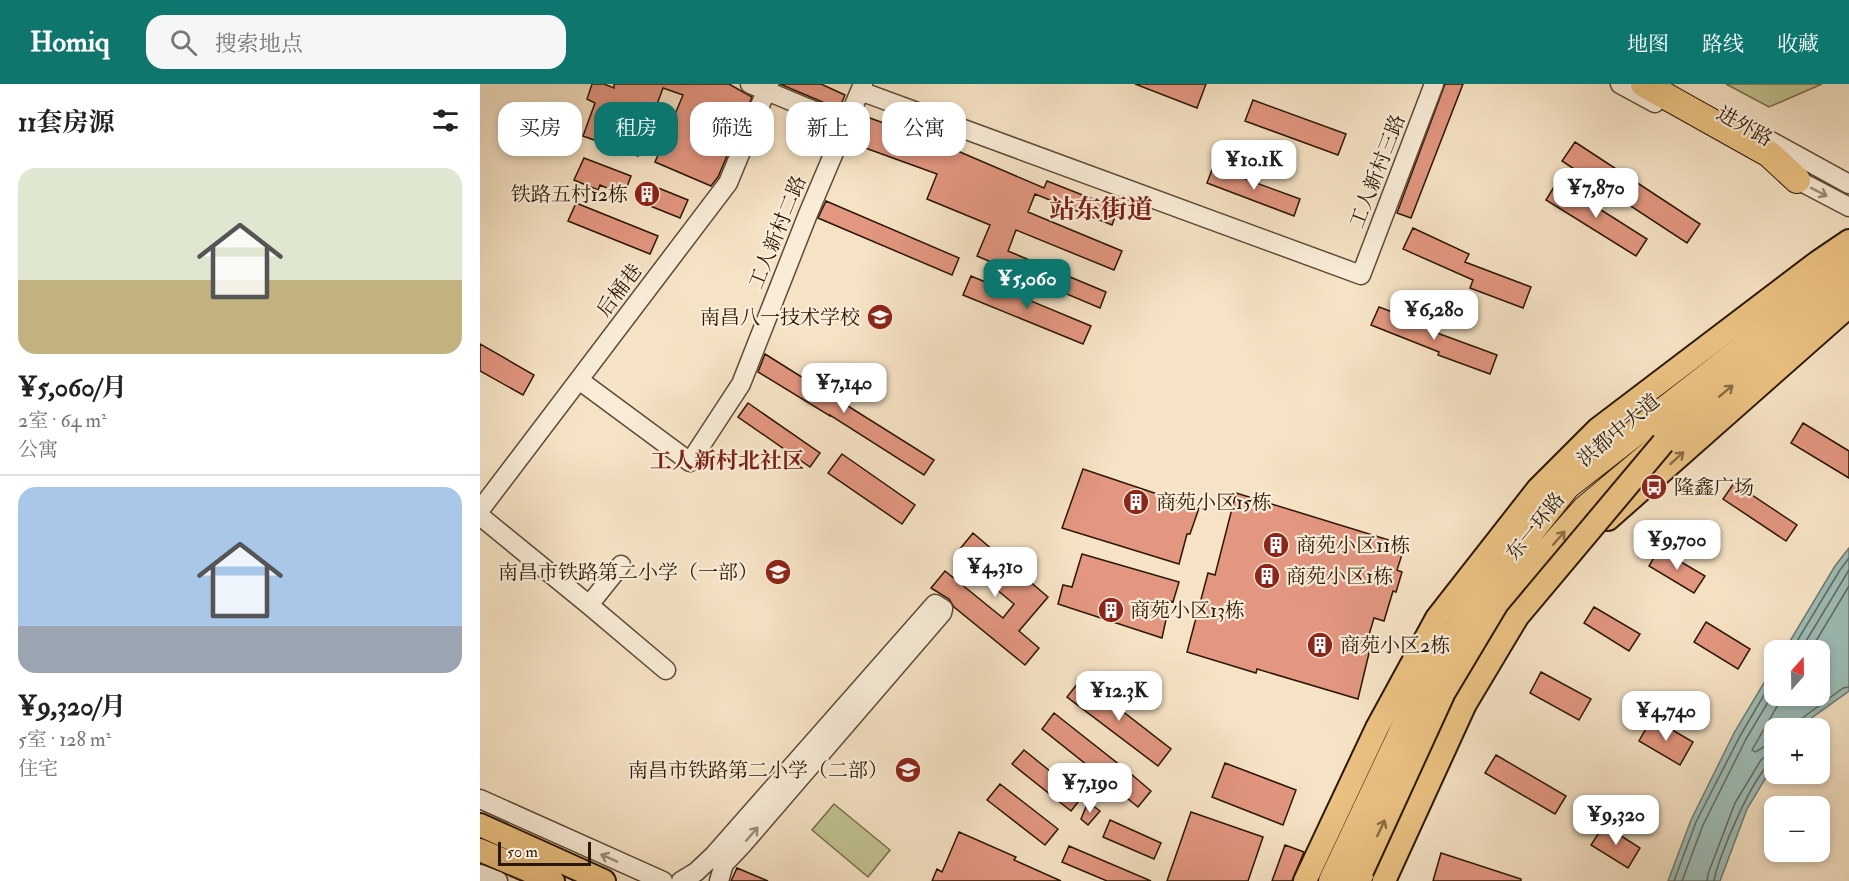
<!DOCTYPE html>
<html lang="zh">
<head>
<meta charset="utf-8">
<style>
  :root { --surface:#fff; --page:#f6f6f6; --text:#222; --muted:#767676; --line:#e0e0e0; --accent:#0f766e }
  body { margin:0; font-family:"IM FELL Double Pica","Noto Serif SC",serif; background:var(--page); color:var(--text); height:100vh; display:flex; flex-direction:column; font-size:22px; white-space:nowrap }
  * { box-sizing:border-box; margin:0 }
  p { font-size:20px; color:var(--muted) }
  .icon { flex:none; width:33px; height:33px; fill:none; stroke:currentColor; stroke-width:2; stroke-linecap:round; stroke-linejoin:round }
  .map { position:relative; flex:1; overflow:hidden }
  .details { display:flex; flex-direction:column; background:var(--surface); width:480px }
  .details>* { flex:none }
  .guide { position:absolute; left:18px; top:18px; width:570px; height:54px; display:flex; gap:12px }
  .needle { width:39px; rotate:20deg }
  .controls { position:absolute; left:1284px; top:556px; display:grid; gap:12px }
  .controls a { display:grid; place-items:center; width:66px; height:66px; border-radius:12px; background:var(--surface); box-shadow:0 3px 9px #0003; font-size:30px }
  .scale { position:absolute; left:18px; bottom:15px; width:93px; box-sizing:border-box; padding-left:6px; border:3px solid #2a1704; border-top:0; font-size:16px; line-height:21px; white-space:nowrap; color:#2a1704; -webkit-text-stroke:4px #f9edd9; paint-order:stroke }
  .price { position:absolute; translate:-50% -51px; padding:0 14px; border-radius:12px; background:#fff; color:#222; font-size:20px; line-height:39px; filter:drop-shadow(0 2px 3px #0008) }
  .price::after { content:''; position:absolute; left:50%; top:36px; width:18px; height:14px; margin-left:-9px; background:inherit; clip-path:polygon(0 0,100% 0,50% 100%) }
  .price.selected { background:var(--accent); color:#fff }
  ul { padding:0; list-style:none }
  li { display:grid; align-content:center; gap:12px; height:318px; padding:0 18px }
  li+li { border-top:2px solid var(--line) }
  li span { display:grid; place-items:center; height:186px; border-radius:18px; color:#555 }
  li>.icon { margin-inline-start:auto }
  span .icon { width:108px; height:108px; fill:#fffc; stroke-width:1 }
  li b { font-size:26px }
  h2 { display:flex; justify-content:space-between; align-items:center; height:72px; padding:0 18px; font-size:26px }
  .pill { padding:0 21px; border-radius:18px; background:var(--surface); box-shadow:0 3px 9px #0003; font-size:21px; line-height:54px }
  .pill.selected { background:var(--accent); color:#fff }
  header { display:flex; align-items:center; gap:36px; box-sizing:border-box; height:84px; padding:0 30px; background:var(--accent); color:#fff }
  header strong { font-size:28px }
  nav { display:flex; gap:33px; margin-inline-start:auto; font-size:21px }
  .search { width:420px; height:54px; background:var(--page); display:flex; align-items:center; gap:15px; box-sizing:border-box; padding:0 21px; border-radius:18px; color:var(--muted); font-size:22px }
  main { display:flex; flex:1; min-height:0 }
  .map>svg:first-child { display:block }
  .green { fill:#c1c391; stroke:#766d4a; stroke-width:1.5 }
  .water { fill:#9dbeb8; stroke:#6f7b70; stroke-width:1.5 }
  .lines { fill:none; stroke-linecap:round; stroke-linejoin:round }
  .shore { stroke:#646a5e; stroke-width:1.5 }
  .building { fill:#e39680; stroke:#2a1704; stroke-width:1.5 }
  .minor-casing { stroke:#5d4a34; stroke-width:21 }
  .major-casing { stroke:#2a1704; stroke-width:26 }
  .highway-casing { stroke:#2a1704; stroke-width:28 }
  .minor { stroke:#f9edd9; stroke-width:18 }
  .major { stroke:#ebc282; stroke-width:22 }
  .highway { stroke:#ebc282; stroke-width:26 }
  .major-bridge-casing { stroke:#2a1704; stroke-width:26; stroke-linecap:butt }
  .major-bridge { stroke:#ebc282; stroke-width:22 }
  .oneway { stroke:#9c8d79 }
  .oneway2 { stroke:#8a6c43 }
  .labels { text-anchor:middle; stroke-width:4.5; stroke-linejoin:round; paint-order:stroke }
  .street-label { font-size:20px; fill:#2a1704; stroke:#f9edd9 }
  .poi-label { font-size:20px; fill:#2a1704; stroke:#f9edd9; text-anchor:start }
  .quarter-label { font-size:22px; font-weight:bold; fill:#7a1f14; stroke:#f9edd9 }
  .district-label { font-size:26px; font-weight:bold; fill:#7a1f14; stroke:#f9edd9 }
</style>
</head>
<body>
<header>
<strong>Homiq</strong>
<div class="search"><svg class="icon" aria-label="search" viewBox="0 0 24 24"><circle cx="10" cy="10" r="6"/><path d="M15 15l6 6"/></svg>搜索地点</div>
<nav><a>地图</a><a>路线</a><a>收藏</a></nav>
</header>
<main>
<section class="details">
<h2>11套房源<svg class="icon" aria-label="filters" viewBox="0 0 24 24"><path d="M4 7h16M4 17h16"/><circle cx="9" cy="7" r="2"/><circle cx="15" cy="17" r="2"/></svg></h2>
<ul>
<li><span style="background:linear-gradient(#dfe7d0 60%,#c2b280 0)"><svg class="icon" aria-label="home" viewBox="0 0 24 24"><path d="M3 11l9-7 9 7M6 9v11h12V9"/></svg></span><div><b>¥5,060/月</b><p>2室 · 64 m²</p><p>公寓</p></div></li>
<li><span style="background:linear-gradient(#a9c7e8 75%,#9aa5b1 0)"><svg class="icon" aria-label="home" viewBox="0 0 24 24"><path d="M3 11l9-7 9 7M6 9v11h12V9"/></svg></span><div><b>¥9,320/月</b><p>5室 · 128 m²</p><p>住宅</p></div></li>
</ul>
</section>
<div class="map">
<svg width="1369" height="797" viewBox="0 0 1369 797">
  <rect width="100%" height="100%" fill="#f6e3c5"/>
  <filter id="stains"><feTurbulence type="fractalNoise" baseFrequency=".00333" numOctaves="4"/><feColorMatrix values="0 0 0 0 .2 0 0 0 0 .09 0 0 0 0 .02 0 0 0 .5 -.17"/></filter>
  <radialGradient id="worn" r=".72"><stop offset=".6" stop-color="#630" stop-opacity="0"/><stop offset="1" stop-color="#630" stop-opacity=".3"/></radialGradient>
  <!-- green -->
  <path class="green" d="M1246,0H1342L1289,23Z
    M354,720L410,766L388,793L332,746Z"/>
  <!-- water -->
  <path class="water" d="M1369,464V607L1316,645H1294V680L1267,725L1240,797H1188L1211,736L1254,649L1294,582V612H1340V567H1304L1355,482Z"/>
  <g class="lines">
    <!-- shore -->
    <path class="shore" d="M1311,567L1360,486L1369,474
      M1320,567L1369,486
      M1330,567L1369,502
      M1314,645L1317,638L1363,604L1369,603
      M1294,661L1284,663L1275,668L1272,666L1303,612
      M1194,797L1216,738L1260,652L1294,594
      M1202,797L1223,741L1266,655L1294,608
      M1227,797L1228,790L1255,719L1281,676L1287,671L1294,670
      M1234,797C1236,778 1277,680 1294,678"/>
  </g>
  <!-- building -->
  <path class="building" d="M112,0H124L134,4V0H249L272,13L238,93L231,102L175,78L203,11L183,4L158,72L103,52L115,19L107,15Z
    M300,0H341L365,11L359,25Z
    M655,0H726L717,24Z
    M965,0H983L931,134L917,129Z
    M773,16L866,50L858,71L765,37Z
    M387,33L459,59L564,104L567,97L638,125L632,141L555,110L548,128L642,167L634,186L536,146L528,167L626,208L620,224L497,172L510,141L447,115L457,90L377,61Z
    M1095,58L1220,140L1207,159L1082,77Z
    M104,74L151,92L144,111L120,101L118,106L94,96Z
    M733,83L820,115L814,132L727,99Z
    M1077,98L1167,155L1156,172L1066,116Z
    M166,99L208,116L200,134L158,117Z
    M346,117L479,174L472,191L338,134Z
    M96,119L178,152L170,170L88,137Z
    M933,144L989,170L985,178L1051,203L1043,224L990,204L993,196L923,165Z
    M491,192L611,242L603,260L483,211Z
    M899,223L950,242L949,246L1017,271L1010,290L958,271L959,268L891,241Z
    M0,260L54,291L43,311L0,287Z
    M285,270L454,376L444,391L350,331V332L278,288Z
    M268,319L340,369L330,383L258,333Z
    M1323,339L1369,367V394L1311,359Z
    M362,370L435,421L422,440L348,389Z
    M603,385L719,424L710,450H707L699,480L582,444Z
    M1254,399L1317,441L1306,457L1243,415Z
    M756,409L925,461L917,486L922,488L916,508L913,507L904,537L894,534L885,564L890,565L878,615L777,585L776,589L707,568L728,489L735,491Z
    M493,449L568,513L539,547L559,564L545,581L474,523L469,515L451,504L465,487L523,534L534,520L475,471Z
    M1179,465L1225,492L1214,509L1169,482Z
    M602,470L699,498L693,518L690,517L682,554L578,520L583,501L592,503Z
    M1114,523L1160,550L1149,567L1104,539Z
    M1226,538L1270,565L1258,585L1214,558Z
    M1061,588L1111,615L1099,636L1050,609Z
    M601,595L691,665L678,682L587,613Z
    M574,629L650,689L637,705L562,645Z
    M1172,634L1213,658L1200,681L1159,657Z
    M544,666L602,713L591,727L532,680Z
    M1016,671L1086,712L1075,730L1005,689Z
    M745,679L816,706L803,741L732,713Z
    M651,690L671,707L658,723L642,710Z
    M520,700L578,745L565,761L507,716Z
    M608,718L620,727L608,741L601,735Z
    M711,728L783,753L768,797H687Z
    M630,736L681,759L674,775L623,753Z
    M1124,741L1160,764L1148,784L1111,761Z
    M479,748L536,773L534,776L581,797H452L457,785L462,788Z
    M805,761L824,768L812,797H792Z
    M589,762L671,797H627L582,778Z
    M961,769L1041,795V797H953Z
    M257,784L288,797H251Z"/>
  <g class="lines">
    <!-- minor casing -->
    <g class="minor-casing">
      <path id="minor" d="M270,0L366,40
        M1140,0L1175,19
        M380,7L881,191L954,0
        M1276,49L1369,100
        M1308,91L1369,123
        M99,296L210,378L261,300L328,130L383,0
        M0,426L248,99L289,0
        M0,432L109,521L186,586
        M109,521L141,481
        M0,715L183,797
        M0,790L18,797
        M201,797L216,788L234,771L455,520L463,525L462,529L263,760L244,780L239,797"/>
    </g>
    <!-- major casing -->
    <g class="major-casing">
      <path id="major" d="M1128,435L1369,222
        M0,741L124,797
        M0,766L73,797
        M825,797L897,644L957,534L1058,405L1118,345L1338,178L1369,157"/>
    </g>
    <!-- highway casing -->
    <g class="highway-casing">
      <path id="highway" d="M1164,0L1289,70L1317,96
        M852,797L934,623L968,560L1011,497L1087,402L1347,199L1369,179
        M877,797L954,630L988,569L1032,508L1105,425L1369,204"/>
    </g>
    <!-- minor -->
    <use href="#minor" class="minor"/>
    <!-- major -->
    <use href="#major" class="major"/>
    <!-- highway -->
    <use href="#highway" class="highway"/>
    <!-- major-bridge casing -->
    <g class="major-bridge-casing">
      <path id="major-bridge" d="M904,797L985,620L1037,533L1183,359"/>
    </g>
    <!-- major-bridge -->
    <use href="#major-bridge" class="major-bridge"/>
  </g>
  <!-- one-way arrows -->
  <defs><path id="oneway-shaft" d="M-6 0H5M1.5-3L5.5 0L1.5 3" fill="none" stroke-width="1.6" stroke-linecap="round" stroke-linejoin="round" transform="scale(1.5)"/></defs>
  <g class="oneway">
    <use href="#oneway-shaft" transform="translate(1339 108) rotate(27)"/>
    <use href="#oneway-shaft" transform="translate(272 750) rotate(-49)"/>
    <use href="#oneway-shaft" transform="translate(129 774) rotate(-156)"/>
  </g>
  <g class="oneway2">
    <use href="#oneway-shaft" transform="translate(1246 307) rotate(-40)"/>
    <use href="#oneway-shaft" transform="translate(1197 374) rotate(-42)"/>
    <use href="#oneway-shaft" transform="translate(1079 454) rotate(-49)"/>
    <use href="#oneway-shaft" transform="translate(901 744) rotate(-65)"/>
  </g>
  <!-- icons -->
  <defs>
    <g id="building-disc" transform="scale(1.35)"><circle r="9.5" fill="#8f2418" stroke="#f9edd9"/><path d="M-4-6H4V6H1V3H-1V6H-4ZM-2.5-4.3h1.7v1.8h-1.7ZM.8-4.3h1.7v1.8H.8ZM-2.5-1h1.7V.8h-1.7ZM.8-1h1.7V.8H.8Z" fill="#fff"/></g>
    <g id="school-disc" transform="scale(1.35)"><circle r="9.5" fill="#8f2418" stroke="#f9edd9"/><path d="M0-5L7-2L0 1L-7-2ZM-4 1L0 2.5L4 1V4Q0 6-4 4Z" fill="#fff"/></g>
    <g id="bus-disc" transform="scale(1.35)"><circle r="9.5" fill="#8f2418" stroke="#f9edd9"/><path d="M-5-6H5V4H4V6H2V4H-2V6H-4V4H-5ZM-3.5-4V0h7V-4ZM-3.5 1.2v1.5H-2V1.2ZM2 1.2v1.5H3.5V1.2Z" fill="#fff"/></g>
  </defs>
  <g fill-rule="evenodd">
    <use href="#building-disc" x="167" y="110"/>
    <use href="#school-disc" x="400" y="233"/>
    <use href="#bus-disc" x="1174" y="403"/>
    <use href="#building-disc" x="656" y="418"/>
    <use href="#building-disc" x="796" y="461"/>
    <use href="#school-disc" x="298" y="488"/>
    <use href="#building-disc" x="787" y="492"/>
    <use href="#building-disc" x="631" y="526"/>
    <use href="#building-disc" x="840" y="561"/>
    <use href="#school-disc" x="428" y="686"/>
  </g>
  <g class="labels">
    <!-- street labels -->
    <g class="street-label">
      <text transform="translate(1265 42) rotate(29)" y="7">进外路</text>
      <text transform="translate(897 87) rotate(-69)" y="7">工人新村三路</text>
      <text transform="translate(297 148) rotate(-68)" y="7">工人新村二路</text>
      <text transform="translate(139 206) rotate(-53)" y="7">后桶巷</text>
      <text transform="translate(1138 346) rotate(-40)" y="7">洪都中大道</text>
      <text transform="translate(1055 442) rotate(-51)" y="7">东一环路</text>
    </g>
    <!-- poi labels -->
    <g class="poi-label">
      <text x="148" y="117" text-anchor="end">铁路五村12栋</text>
      <text x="380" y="240" text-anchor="end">南昌八一技术学校</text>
      <text x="1194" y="410">隆鑫广场</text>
      <text x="676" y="425">商苑小区15栋</text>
      <text x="816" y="468">商苑小区11栋</text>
      <text x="278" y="495" text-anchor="end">南昌市铁路第二小学（一部）</text>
      <text x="806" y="499">商苑小区1栋</text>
      <text x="650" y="533">商苑小区13栋</text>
      <text x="860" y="568">商苑小区2栋</text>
      <text x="408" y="693" text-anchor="end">南昌市铁路第二小学（二部）</text>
    </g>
    <!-- quarter labels -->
    <g class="quarter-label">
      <text x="247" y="384">工人新村北社区</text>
    </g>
    <!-- district labels -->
    <g class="district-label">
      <text x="621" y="134">站东街道</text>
    </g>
  </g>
  <rect width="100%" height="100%" filter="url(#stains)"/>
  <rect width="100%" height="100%" fill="url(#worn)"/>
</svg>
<div class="controls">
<a><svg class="needle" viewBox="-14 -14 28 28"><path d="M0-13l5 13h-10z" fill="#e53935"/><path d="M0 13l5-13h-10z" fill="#767676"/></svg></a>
<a>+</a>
<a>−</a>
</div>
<div class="scale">50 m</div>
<b class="price" style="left:774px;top:107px">¥10.1K</b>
<b class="price" style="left:1116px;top:135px">¥7,870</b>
<b class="price selected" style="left:547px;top:226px">¥5,060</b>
<b class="price" style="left:954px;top:257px">¥6,280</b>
<b class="price" style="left:364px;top:330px">¥7,140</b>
<b class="price" style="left:1197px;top:487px">¥9,700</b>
<b class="price" style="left:515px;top:514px">¥4,310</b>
<b class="price" style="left:639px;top:638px">¥12.3K</b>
<b class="price" style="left:1186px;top:658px">¥4,740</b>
<b class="price" style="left:610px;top:730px">¥7,190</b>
<b class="price" style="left:1136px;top:762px">¥9,320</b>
<div class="guide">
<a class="pill">买房</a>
<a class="pill selected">租房</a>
<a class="pill">筛选</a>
<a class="pill">新上</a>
<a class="pill">公寓</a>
</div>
</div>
</main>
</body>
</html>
